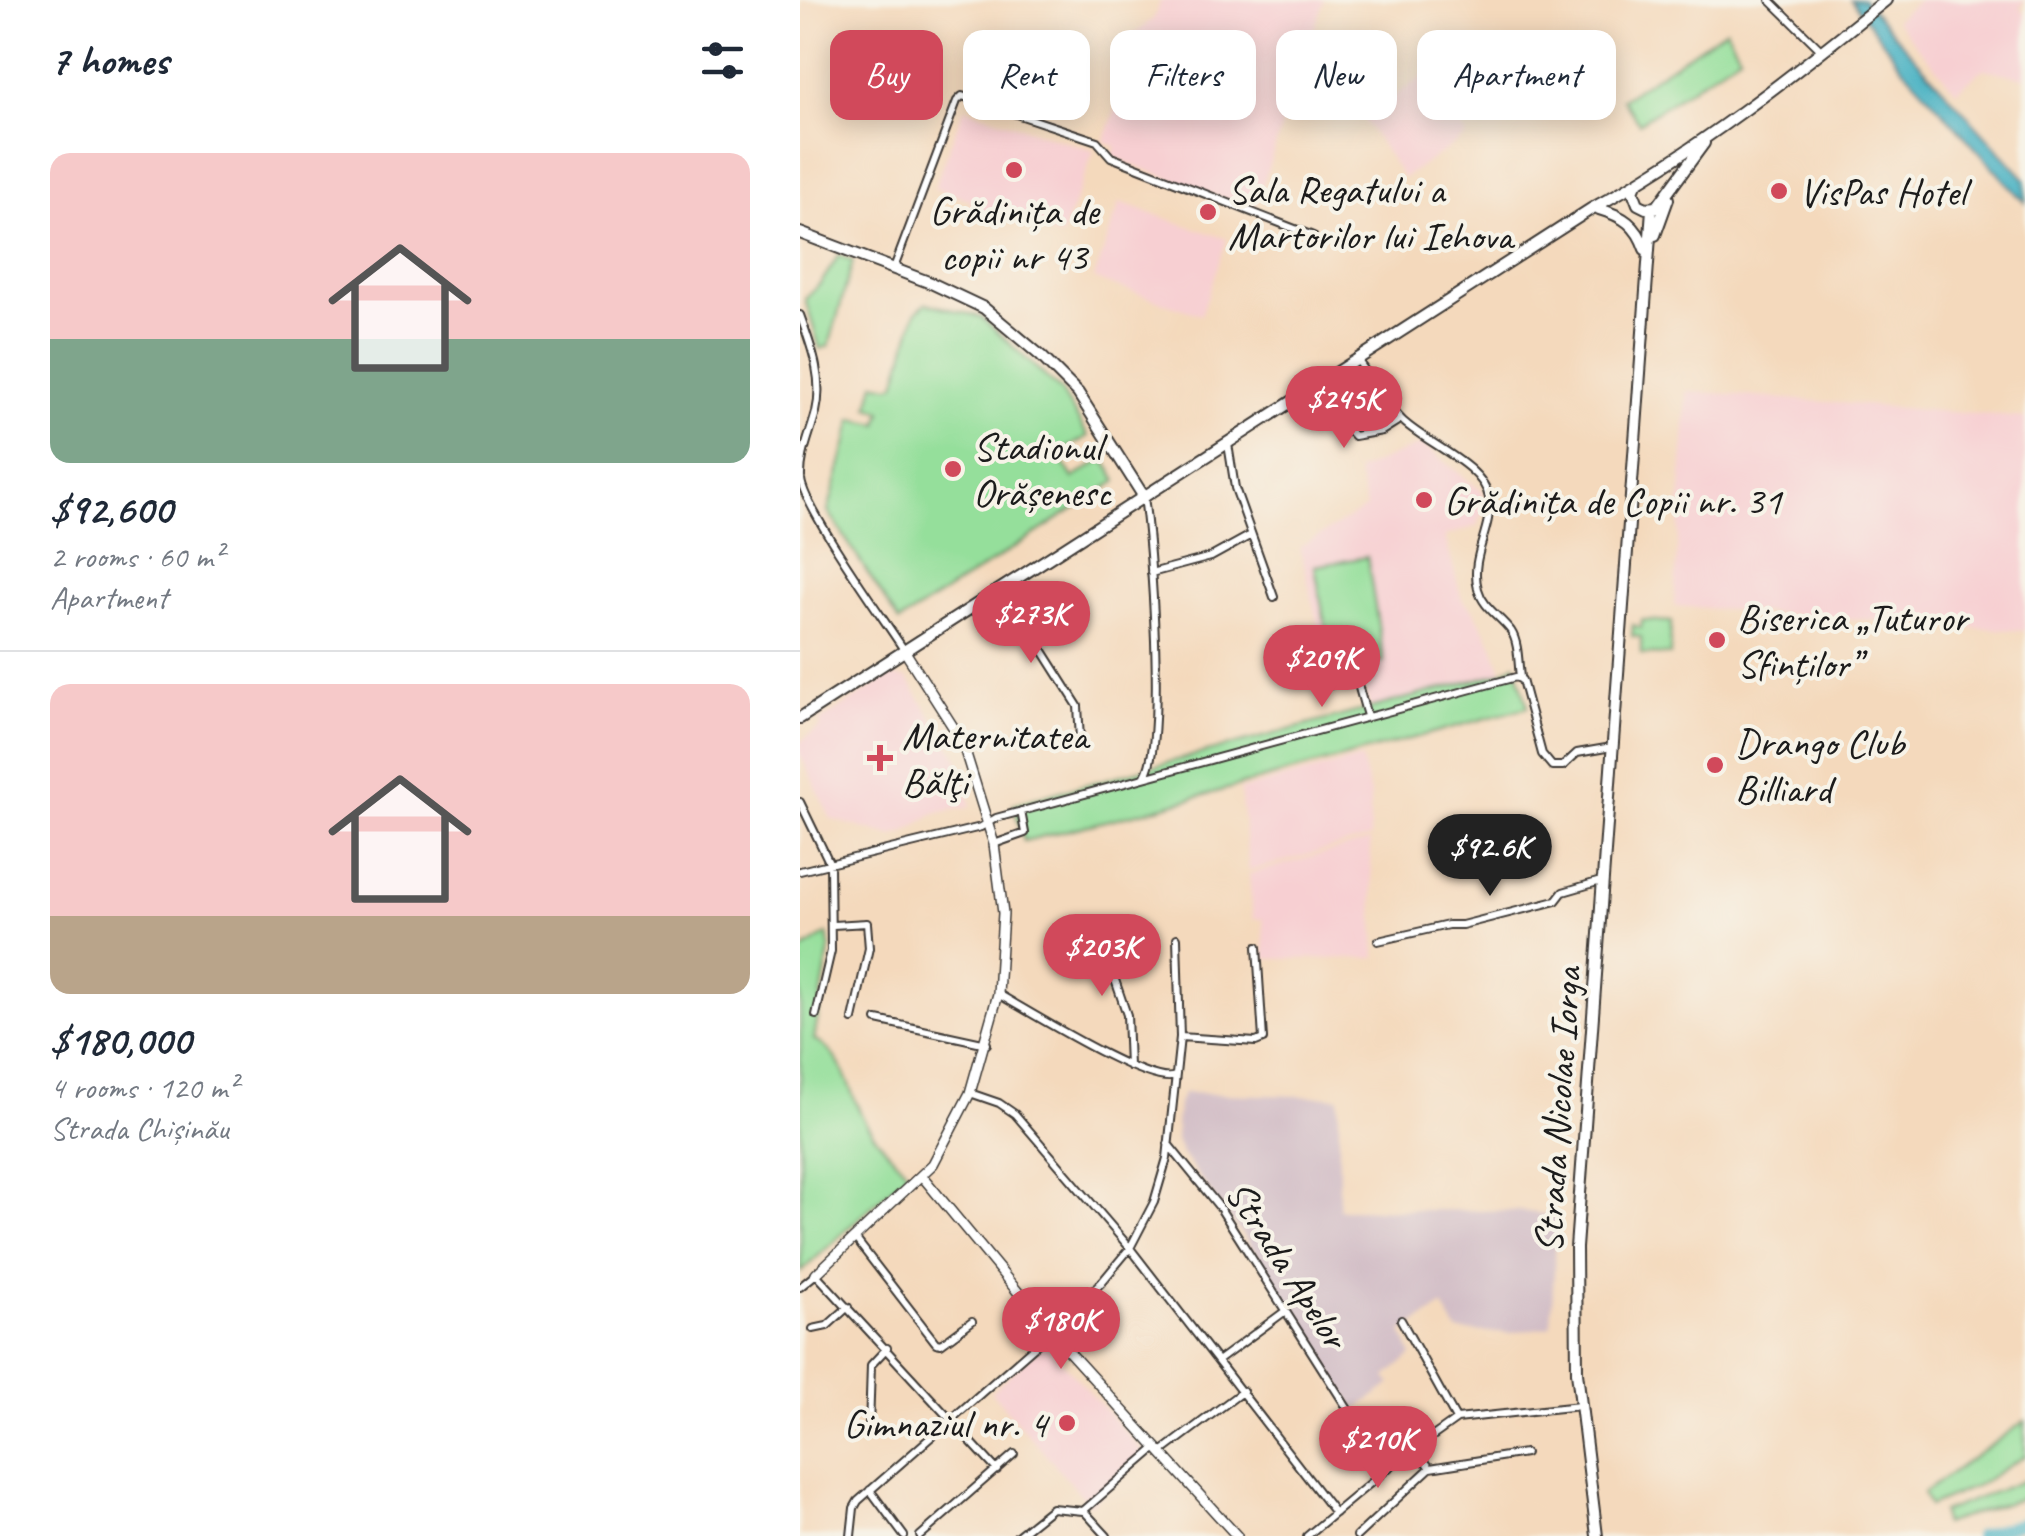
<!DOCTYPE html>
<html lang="en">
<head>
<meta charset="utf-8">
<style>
  :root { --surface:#fff; --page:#f2f2f3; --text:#1f2937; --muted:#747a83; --line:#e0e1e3; --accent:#d1495b }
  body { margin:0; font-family:Caveat,sans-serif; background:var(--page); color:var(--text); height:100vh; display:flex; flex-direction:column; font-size:38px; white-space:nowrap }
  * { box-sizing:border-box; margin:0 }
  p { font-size:32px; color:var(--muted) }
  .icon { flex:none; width:55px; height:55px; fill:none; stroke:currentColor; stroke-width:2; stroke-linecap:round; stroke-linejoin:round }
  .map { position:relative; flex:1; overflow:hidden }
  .side { display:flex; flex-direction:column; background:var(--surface); width:800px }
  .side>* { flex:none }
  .guide { position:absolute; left:30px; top:30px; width:950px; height:90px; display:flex; gap:20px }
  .price { position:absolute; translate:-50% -85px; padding:0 22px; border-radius:35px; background:var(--accent); color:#fff; font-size:32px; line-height:65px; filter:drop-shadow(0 2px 5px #0008) }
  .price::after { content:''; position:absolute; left:50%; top:60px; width:30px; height:22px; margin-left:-15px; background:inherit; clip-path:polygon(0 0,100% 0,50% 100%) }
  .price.current { background:#222; color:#fff }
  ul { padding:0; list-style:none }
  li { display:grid; align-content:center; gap:20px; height:530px; padding:0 50px }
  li+li { border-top:2px solid var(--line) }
  li span { display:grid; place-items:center; height:310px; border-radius:20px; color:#555 }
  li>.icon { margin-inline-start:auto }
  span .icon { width:180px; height:180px; fill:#fffc; stroke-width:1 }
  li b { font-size:42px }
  h2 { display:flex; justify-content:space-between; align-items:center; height:120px; padding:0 50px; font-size:42px }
  .tag { padding:0 35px; border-radius:20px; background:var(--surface); box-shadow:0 5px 25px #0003; font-size:35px; line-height:90px }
  .tag.current { background:var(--accent); color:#fff }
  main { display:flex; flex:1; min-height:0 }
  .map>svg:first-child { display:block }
  .built { fill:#f7cfd2 }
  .industrial { fill:#d2bdc6 }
  .green { fill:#95df9b; stroke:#587e5c; stroke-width:2.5 }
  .water { fill:#44b0c2; stroke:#30666f; stroke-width:2.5 }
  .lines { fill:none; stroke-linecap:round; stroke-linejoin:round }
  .river { stroke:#44b0c2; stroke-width:12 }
  .minor-casing { stroke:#3c3834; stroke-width:10 }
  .tertiary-casing { stroke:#3c3834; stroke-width:12 }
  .secondary-casing { stroke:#3c3834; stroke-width:14 }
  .primary-casing { stroke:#3c3834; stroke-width:14 }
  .minor { stroke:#fff; stroke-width:6 }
  .tertiary { stroke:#fff; stroke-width:9 }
  .secondary { stroke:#fff; stroke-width:10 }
  .primary { stroke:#fff; stroke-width:10 }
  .poi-dot { fill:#d1495b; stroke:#f7f3e8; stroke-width:4 }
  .labels { text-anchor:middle; stroke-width:8; stroke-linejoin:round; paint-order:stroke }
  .poi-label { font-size:40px; fill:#1c1c1c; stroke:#f7f3e8; text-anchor:start }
  .street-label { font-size:40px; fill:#1c1c1c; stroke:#f7f3e8 }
</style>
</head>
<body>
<main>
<section class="side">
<h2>7 homes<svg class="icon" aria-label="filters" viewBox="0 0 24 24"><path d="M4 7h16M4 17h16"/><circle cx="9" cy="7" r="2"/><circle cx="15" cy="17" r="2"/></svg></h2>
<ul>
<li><span style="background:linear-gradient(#f6c9c9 60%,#7fa58c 0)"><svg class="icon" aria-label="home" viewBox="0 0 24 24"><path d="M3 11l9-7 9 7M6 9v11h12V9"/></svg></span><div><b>$92,600</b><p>2 rooms · 60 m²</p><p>Apartment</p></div></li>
<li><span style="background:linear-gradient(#f6c9c9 75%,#b9a48a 0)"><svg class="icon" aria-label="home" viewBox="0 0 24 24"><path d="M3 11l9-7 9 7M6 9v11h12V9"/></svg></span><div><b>$180,000</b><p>4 rooms · 120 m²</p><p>Strada Chișinău</p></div></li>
</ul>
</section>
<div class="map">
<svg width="1225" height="1536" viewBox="0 0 1225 1536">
  <rect width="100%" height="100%" fill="#f7f3e8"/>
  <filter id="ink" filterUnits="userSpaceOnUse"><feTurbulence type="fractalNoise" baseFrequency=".01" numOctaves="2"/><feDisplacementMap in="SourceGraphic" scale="20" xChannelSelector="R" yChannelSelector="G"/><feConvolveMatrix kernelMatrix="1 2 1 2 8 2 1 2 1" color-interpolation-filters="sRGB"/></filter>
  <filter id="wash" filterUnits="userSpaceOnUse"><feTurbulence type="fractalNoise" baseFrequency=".0048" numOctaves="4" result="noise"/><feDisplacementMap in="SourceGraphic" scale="40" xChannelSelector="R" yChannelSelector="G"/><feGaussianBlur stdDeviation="2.25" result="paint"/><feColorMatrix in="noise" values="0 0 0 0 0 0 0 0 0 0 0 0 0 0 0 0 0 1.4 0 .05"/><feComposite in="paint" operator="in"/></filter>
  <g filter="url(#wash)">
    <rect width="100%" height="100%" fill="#f4d9bc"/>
    <!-- built -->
    <path class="built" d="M361,0H524L454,210L312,157L316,146L304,142L328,74V39L354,18Z
      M1119,0H1225L1220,8L1225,14V78L1184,69L1156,91L1095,20Z
      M626,75L667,136L603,178L562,117Z
      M164,108L294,151L261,237L170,207L171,200L134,188Z
      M320,203L427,239L401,315L294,279Z
      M887,391L1225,418V631L874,606Z
      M622,444L683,492V511L677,526L645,536L662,600L673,609L693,645L702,672L570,707L560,674L530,680L500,547L566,508L557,471Z
      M90,676L107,678L152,749L160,763L171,807L135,813L104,833L91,836L31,819L0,754V742L22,726L19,722Z
      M561,758L570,794V838L449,871L440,790Z
      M570,841L576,958L465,959L463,919H453L449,874Z
      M245,1343L345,1454L290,1505L191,1392Z"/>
    <!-- industrial -->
    <path class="industrial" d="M383,1093L539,1097V1209L721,1211L757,1216L751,1326L712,1333L657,1331L643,1306L602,1332L612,1355L586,1377L591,1384L556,1410L456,1253L382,1154L375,1138L378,1104Z"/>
    <!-- green -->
    <path class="green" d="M926,29L940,55L839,123L822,99Z
      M39,255L53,261L29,346L20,349L5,299L21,283Z
      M126,303L181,317L261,391L288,436L258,454L273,478L304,459L317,481L99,622L28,511L53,419L78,424L82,411L69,407L75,383L90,386L96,384L116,312Z
      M567,557L584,662L533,671L515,566Z
      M842,620L871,622L870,655L841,654V637L832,636L833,625L841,628Z
      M715,664L728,707L350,810L224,841L213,804L701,673Z
      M27,934L30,945L14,1040C47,1056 49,1097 67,1125C78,1142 94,1157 108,1173L1,1272L0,952Z
      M1225,1421V1456L1176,1486L1129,1506L1123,1493Z
      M1225,1480V1497L1143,1524L1142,1512Z"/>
    <!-- water -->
    <path class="water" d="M1051,0H1063L1225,179V203L1104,69Z"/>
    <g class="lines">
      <!-- river -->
      <path class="river" d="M1179,1536L1225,1522"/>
    </g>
  </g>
  <g filter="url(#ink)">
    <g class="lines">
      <!-- minor casing -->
      <g class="minor-casing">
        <path id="minor" d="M970,0L1022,51
          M94,268L157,101L162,96L297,141L311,157L513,236
          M0,315C11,346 24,378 16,412C10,435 0,455 1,479C3,507 84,619 104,650
          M558,361C571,378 589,409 604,422C628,444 684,466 689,498C693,529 669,557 678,589C683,608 700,616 711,631C719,643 718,663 720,677
          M519,384L539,419L554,436L582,431L601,419
          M428,444L435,488L474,597
          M344,497C351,545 366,740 345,776
          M351,573L411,557L451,535
          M203,588L278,706L280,739
          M520,688L547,680L557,681L567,716
          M0,802L30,864L31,951L16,1015
          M194,844L225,833L221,811
          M0,871L181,827L196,818L716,677L722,680L742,754L752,766H763L777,753L812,747
          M33,925L67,923L69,948L53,1019
          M298,930L327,1015L329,1066
          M578,941L648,925H662L756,901L763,892L801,881
          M198,994C227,1010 351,1088 375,1076
          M77,1020L187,1044
          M380,1037L456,1042L463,1039L457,947
          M170,1093L199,1103L215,1114L330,1248L535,1513
          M368,1144L420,1208L563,1433L591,1466
          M55,1238L136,1343L141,1344L172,1321
          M0,1287L16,1274L197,1470
          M601,1320L656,1419
          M13,1329L27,1326L48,1307
          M419,1360L484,1312
          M69,1429L71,1365L87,1348
          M360,1453L443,1391
          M630,1468L725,1453
          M70,1490L104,1536
          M284,1511L307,1536
          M51,1536L54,1508L58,1501L251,1332L301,1283L330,1248L354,1202L367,1158L380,1037L377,938
          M120,1536L214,1454
          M217,1536L252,1508L283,1511L355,1449
          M507,1536L591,1466L657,1419L780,1406
          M557,1536L630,1468L615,1448"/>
      </g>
      <!-- tertiary casing -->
      <g class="tertiary-casing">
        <path id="tertiary" d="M122,1176L251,1332L437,1536
          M16,1274L133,1164L170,1093L198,994L203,913L194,844L162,741L104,650"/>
      </g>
      <!-- secondary casing -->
      <g class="secondary-casing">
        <path id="secondary" d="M0,233L131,283L184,308L241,356L278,393L344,497"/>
      </g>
      <!-- primary casing -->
      <g class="primary-casing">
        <path id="primary" d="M836,184L833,191L838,204L846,208L857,207L904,143
          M799,209C823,216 837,225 845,249
          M855,235L868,199
          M0,718L791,209C897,151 993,75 1086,0
          M797,1536L777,1372L776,1248L852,209"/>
      </g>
      <!-- minor -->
      <use href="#minor" class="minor"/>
      <!-- tertiary -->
      <use href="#tertiary" class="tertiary"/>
      <!-- secondary -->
      <use href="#secondary" class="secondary"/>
      <!-- primary -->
      <use href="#primary" class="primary"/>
    </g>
  </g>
  <!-- markers -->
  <g class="poi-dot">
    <circle cx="214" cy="170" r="10"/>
    <circle cx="979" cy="191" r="10"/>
    <circle cx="408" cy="212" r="10"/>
    <circle cx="153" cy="469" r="10"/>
    <circle cx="624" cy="500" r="10"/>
    <circle cx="917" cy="640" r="10"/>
    <path d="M75 743h10v10h10v10h-10v10h-10v-10h-10v-10h10z"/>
    <circle cx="915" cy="765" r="10"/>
    <circle cx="267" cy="1423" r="10"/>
  </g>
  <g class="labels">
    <!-- poi labels -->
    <g class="poi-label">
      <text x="428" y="203">Sala Regatului a<tspan x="428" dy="46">Martorilor lui Iehova</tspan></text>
      <text x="999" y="205">VisPas Hotel</text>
      <text x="214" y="224" text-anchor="middle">Grădinița de<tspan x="214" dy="46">copii nr 43</tspan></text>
      <text x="173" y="460">Stadionul<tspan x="173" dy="46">Orășenesc</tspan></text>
      <text x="644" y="514">Grădinița de Copii nr. 31</text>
      <text x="937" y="631">Biserica „Tuturor<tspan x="937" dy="46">Sfinților”</tspan></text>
      <text x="102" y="749">Maternitatea<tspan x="102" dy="46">Bălţi</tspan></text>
      <text x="935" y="756">Drango Club<tspan x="935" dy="46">Billiard</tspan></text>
      <text x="247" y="1437" text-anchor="end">Gimnaziul nr. 4</text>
    </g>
    <!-- street labels -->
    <g class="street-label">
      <text transform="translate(757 1110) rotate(-86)" y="14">Strada Nicolae Iorga</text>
      <text transform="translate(488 1264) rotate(57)" y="14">Strada Apelor</text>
    </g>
  </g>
</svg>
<b class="price" style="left:544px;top:451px">$245K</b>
<b class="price" style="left:231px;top:666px">$273K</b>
<b class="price" style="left:522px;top:710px">$209K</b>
<b class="price current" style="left:690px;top:899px">$92.6K</b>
<b class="price" style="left:302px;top:999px">$203K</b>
<b class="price" style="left:261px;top:1372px">$180K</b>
<b class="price" style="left:578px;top:1491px">$210K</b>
<div class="guide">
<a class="tag current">Buy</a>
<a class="tag">Rent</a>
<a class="tag">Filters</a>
<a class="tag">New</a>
<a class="tag">Apartment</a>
</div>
</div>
</main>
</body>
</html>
